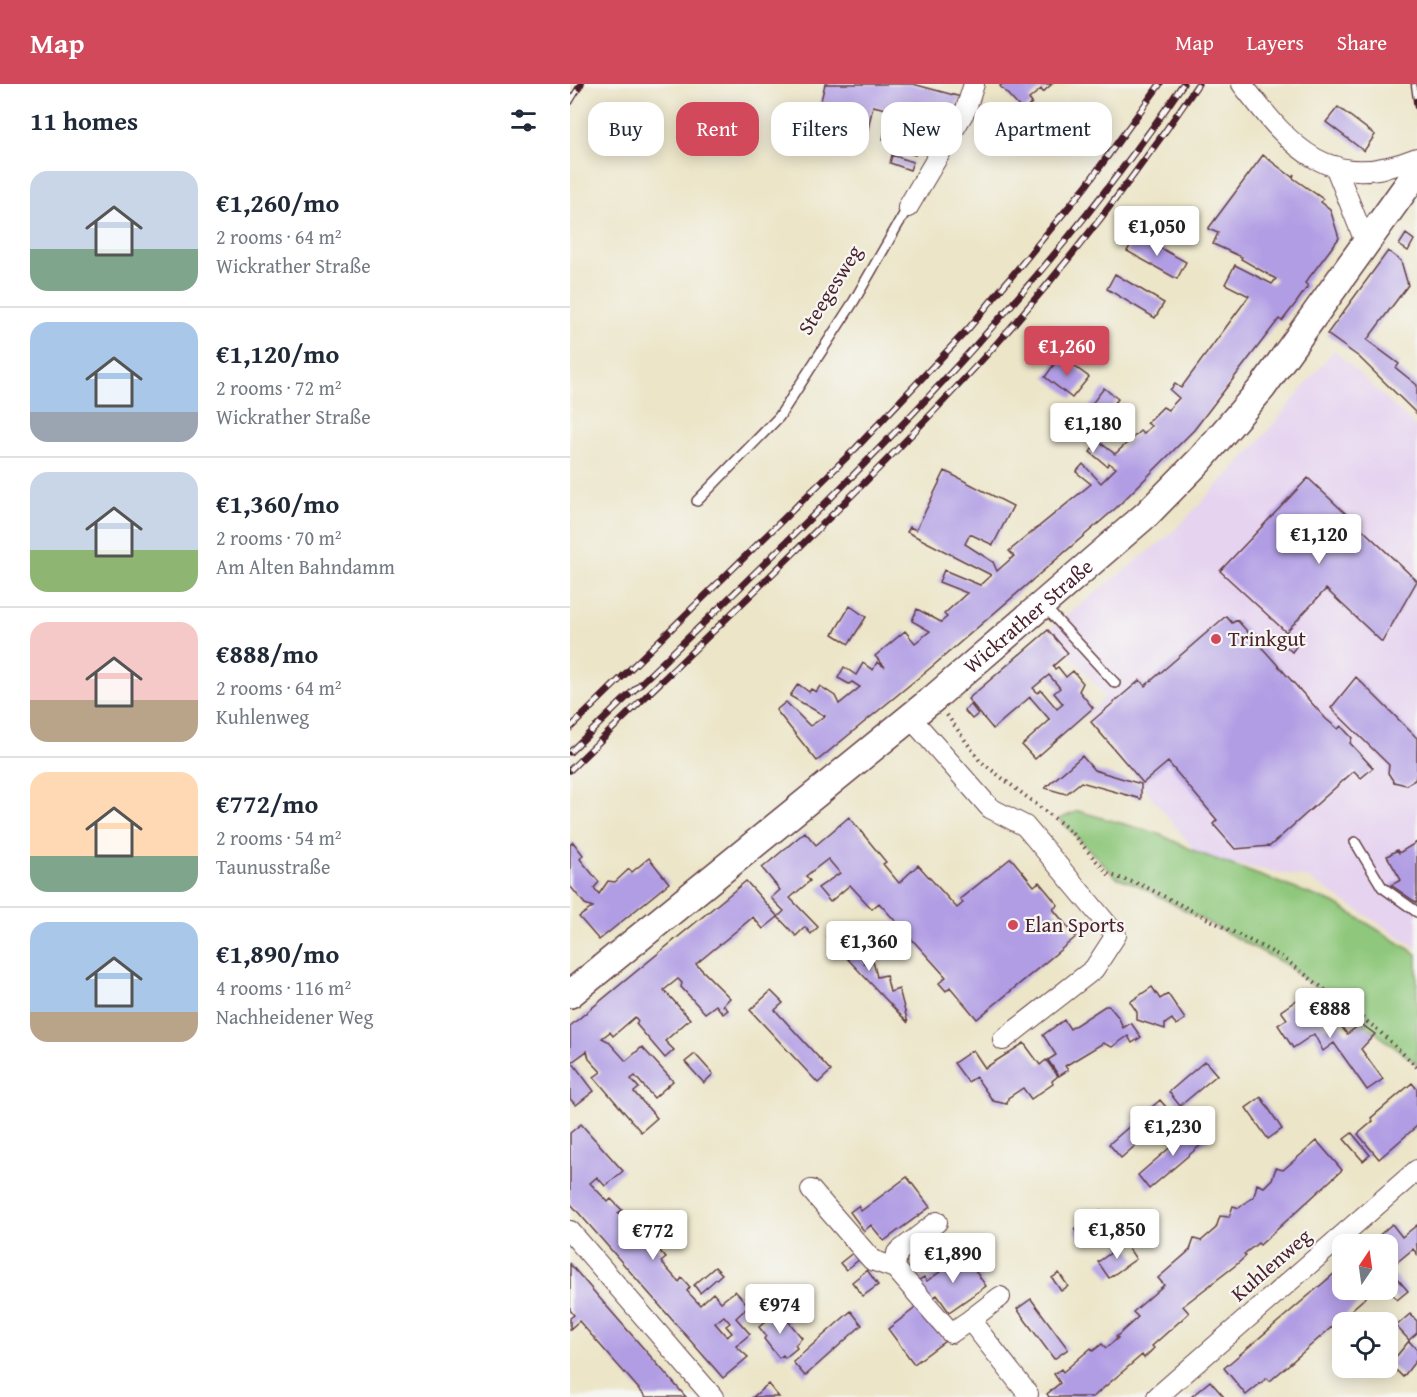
<!DOCTYPE html>
<html lang="en">
<head>
<meta charset="utf-8">
<style>
  :root { --surface:#fff; --page:#f6f6f7; --text:#1f2937; --muted:#747a83; --line:#e0e1e3; --accent:#d1495b }
  body { margin:0; font-family:"Gentium Book Plus",serif; background:var(--page); color:var(--text); height:100vh; display:flex; flex-direction:column; font-size:22px; white-space:nowrap }
  * { box-sizing:border-box; margin:0 }
  p { font-size:20px; color:var(--muted) }
  .icon { flex:none; width:33px; height:33px; fill:none; stroke:currentColor; stroke-width:2; stroke-linecap:round; stroke-linejoin:round }
  .map { position:relative; flex:1; overflow:hidden }
  .sheet { display:flex; flex-direction:column; background:var(--surface); width:570px }
  .sheet>* { flex:none }
  .guide { position:absolute; left:18px; top:18px; width:570px; height:54px; display:flex; gap:12px }
  .needle { width:39px; rotate:13deg }
  .tools { position:absolute; left:762px; top:1150px; display:grid; gap:12px }
  .tools a { display:grid; place-items:center; width:66px; height:66px; border-radius:12px; background:var(--surface); box-shadow:0 3px 15px #0003; font-size:30px }
  .price { position:absolute; translate:-50% -51px; padding:0 14px; border-radius:6px; background:#fff; color:#222; font-size:20px; line-height:39px; filter:drop-shadow(0 2px 3px #0008) }
  .price::after { content:''; position:absolute; left:50%; top:36px; width:18px; height:14px; margin-left:-9px; background:inherit; clip-path:polygon(0 0,100% 0,50% 100%) }
  .price.current { background:var(--accent); color:#fff }
  ul { padding:0; list-style:none }
  li { display:flex; align-items:center; gap:18px; height:150px; padding:0 30px }
  li+li { border-top:2px solid var(--line) }
  li span { display:grid; place-items:center; flex:none; width:168px; height:120px; border-radius:18px; color:#555 }
  li>.icon { margin-inline-start:auto }
  span .icon { width:72px; height:72px; fill:#fffc; stroke-width:1 }
  li b { font-size:26px }
  h2 { display:flex; justify-content:space-between; align-items:center; height:72px; padding:0 30px; font-size:26px }
  .chip { padding:0 21px; border-radius:18px; background:var(--surface); box-shadow:0 3px 15px #0003; font-size:21px; line-height:54px }
  .chip.current { background:var(--accent); color:#fff }
  header { display:flex; align-items:center; gap:36px; box-sizing:border-box; height:84px; padding:0 30px; background:var(--accent); color:#fff }
  header strong { font-size:28px }
  nav { display:flex; gap:33px; margin-inline-start:auto; font-size:21px }
  main { display:flex; flex:1; min-height:0 }
  .map>svg:first-child { display:block }
  .built { fill:#e6d3f0 }
  .green { fill:#8fc87b; stroke:#6c7453; stroke-width:1.5 }
  .building { fill:#b19de4; fill-rule:evenodd }
  .lines { fill:none; stroke-linecap:round; stroke-linejoin:round }
  .service-casing { stroke:#623d43; stroke-width:12 }
  .minor-casing { stroke:#623d43; stroke-width:22 }
  .secondary-casing { stroke:#623d43; stroke-width:30 }
  .path { stroke:#623d43; stroke-width:4; stroke-dasharray:1.5 4.5; stroke-linecap:butt }
  .service { stroke:#fff; stroke-width:9 }
  .minor { stroke:#fff; stroke-width:20 }
  .secondary { stroke:#fff; stroke-width:27 }
  .rail-casing { stroke:#4a1f2b; stroke-width:7 }
  .rail { stroke:#f6f6f2; stroke-width:4.5; stroke-dasharray:14; stroke-linecap:butt }
  .poi-dot { fill:#d1495b; stroke:#f6f6f2; stroke-width:2 }
  .labels { text-anchor:middle; stroke-width:4.5; stroke-linejoin:round; paint-order:stroke }
  .street-label { font-size:21px; fill:#4a1f2b; stroke:#f6f6f2 }
  .poi-label { font-size:21px; fill:#4a1f2b; stroke:#f6f6f2; text-anchor:start }
</style>
</head>
<body>
<header>
<strong>Map</strong>
<nav><a>Map</a><a>Layers</a><a>Share</a></nav>
</header>
<main>
<section class="sheet">
<h2>11 homes<svg class="icon" aria-label="filters" viewBox="0 0 24 24"><path d="M4 7h16M4 17h16"/><circle cx="9" cy="7" r="2"/><circle cx="15" cy="17" r="2"/></svg></h2>
<ul>
<li><span style="background:linear-gradient(#c9d6e8 65%,#7fa58c 0)"><svg class="icon" aria-label="home" viewBox="0 0 24 24"><path d="M3 11l9-7 9 7M6 9v11h12V9"/></svg></span><div><b>€1,260/mo</b><p>2 rooms · 64 m²</p><p>Wickrather Straße</p></div></li>
<li><span style="background:linear-gradient(#a9c7e8 75%,#9aa5b1 0)"><svg class="icon" aria-label="home" viewBox="0 0 24 24"><path d="M3 11l9-7 9 7M6 9v11h12V9"/></svg></span><div><b>€1,120/mo</b><p>2 rooms · 72 m²</p><p>Wickrather Straße</p></div></li>
<li><span style="background:linear-gradient(#c9d6e8 65%,#8fb573 0)"><svg class="icon" aria-label="home" viewBox="0 0 24 24"><path d="M3 11l9-7 9 7M6 9v11h12V9"/></svg></span><div><b>€1,360/mo</b><p>2 rooms · 70 m²</p><p>Am Alten Bahndamm</p></div></li>
<li><span style="background:linear-gradient(#f6c9c9 65%,#b9a48a 0)"><svg class="icon" aria-label="home" viewBox="0 0 24 24"><path d="M3 11l9-7 9 7M6 9v11h12V9"/></svg></span><div><b>€888/mo</b><p>2 rooms · 64 m²</p><p>Kuhlenweg</p></div></li>
<li><span style="background:linear-gradient(#ffd9b3 70%,#7fa58c 0)"><svg class="icon" aria-label="home" viewBox="0 0 24 24"><path d="M3 11l9-7 9 7M6 9v11h12V9"/></svg></span><div><b>€772/mo</b><p>2 rooms · 54 m²</p><p>Taunusstraße</p></div></li>
<li><span style="background:linear-gradient(#a9c7e8 75%,#b9a48a 0)"><svg class="icon" aria-label="home" viewBox="0 0 24 24"><path d="M3 11l9-7 9 7M6 9v11h12V9"/></svg></span><div><b>€1,890/mo</b><p>4 rooms · 116 m²</p><p>Nachheidener Weg</p></div></li>
</ul>
</section>
<div class="map">
<svg width="847" height="1313" viewBox="0 0 847 1313">
  <rect width="100%" height="100%" fill="#f6f6f2"/>
  <filter id="ink" filterUnits="userSpaceOnUse"><feTurbulence type="fractalNoise" baseFrequency=".0167" numOctaves="2"/><feDisplacementMap in="SourceGraphic" scale="12" xChannelSelector="R" yChannelSelector="G"/><feConvolveMatrix kernelMatrix="1 2 1 2 8 2 1 2 1" color-interpolation-filters="sRGB"/></filter>
  <filter id="wash" filterUnits="userSpaceOnUse"><feTurbulence type="fractalNoise" baseFrequency=".008" numOctaves="4" result="noise"/><feDisplacementMap in="SourceGraphic" scale="24" xChannelSelector="R" yChannelSelector="G"/><feGaussianBlur stdDeviation="1.35" result="paint"/><feColorMatrix in="noise" values="0 0 0 0 0 0 0 0 0 0 0 0 0 0 0 0 0 1.4 0 .05"/><feComposite in="paint" operator="in"/></filter>
  <g filter="url(#wash)">
    <rect width="100%" height="100%" fill="#ece5c8"/>
    <!-- built -->
    <path class="built" d="M764,266L847,344V864L738,794L631,774L517,634L535,612L479,545L602,449L686,361Z"/>
    <!-- green -->
    <path class="green" d="M508,727L589,750L629,769L764,819L847,870V980L713,879L568,801L546,793L489,735Z"/>
    <g id="blocks">
      <!-- building -->
      <path class="building" d="M255,0H343L391,13L378,35L375,33L368,48L353,44L355,35L339,31L337,36L341,39L336,59L349,62L345,71L323,64L324,59L313,55L318,34L322,33L324,27L303,22L296,54L246,37Z
        M432,0H482L473,8L471,5L459,15L462,19L453,27L430,2Z
        M768,23L805,51L794,67L756,38Z
        M322,71L343,78L340,86L320,79Z
        M693,71L722,93L724,90L723,94L753,115L751,118L760,125L769,154L735,199L738,202L726,219L712,237L709,235L624,346L546,424L364,581L247,677L206,626L216,618L240,642L255,632L220,612L228,600L239,608L241,605L246,608L250,602L265,612L269,620L290,603L282,598L279,600L268,594L274,583L286,591L293,579L303,586L307,578L315,583L305,572L335,547L345,559L360,547L342,537L347,525L371,538L377,533L374,530L397,509L369,498L374,486L410,501L421,491L337,448L340,443L346,446L375,387L443,422L423,461L400,450L395,460L423,478L427,487L444,472L439,467L521,400L506,388L513,380L531,399L546,384L539,379L537,382L520,368L528,357L545,370L570,347L573,350L581,342L577,339L593,323L598,326L609,314L600,306L605,300L611,304L679,212L655,200L665,181L702,200L706,195L671,175L672,173L643,160L648,149L638,145Z
        M836,150L844,156L838,167L829,161Z
        M567,151L616,178L607,195L557,167Z
        M818,167L831,177L838,201L797,256L829,280L826,284L847,301V330L789,273L757,250Z
        M545,190L594,219L585,234L537,205Z
        M490,272L519,293L502,314L475,293Z
        M534,304L548,315L531,336L517,326Z
        M738,394L847,497L812,558L756,505L716,548L650,487Z
        M280,522L296,533L279,560L263,550Z
        M656,532L662,539L667,536L756,635L768,645L771,642L782,654L780,659L803,684L791,694L784,687L700,762L665,765L643,740L647,736L598,678L573,699L521,638L570,596L575,602Z
        M478,546L498,569L483,582L485,585L488,583L496,593L503,587L513,599L509,607L523,624L465,675L452,661L480,636L460,613L423,645L398,615ZM479,591L490,604L484,609L493,620L487,625L471,606L468,609L463,604Z
        M715,549L727,561L722,568L709,556Z
        M786,593L847,654V689L845,696L836,701L824,698L818,689L819,681L761,624Z
        M401,621L408,630L402,635L394,626Z
        M512,672L524,686L571,700V715L511,698L496,710L475,704Z
        M279,733L316,778L313,780L329,799L348,781L387,824L393,819L390,815L441,774L464,802L469,798L488,821L483,825L506,853L407,935L380,903L376,907L369,899L376,893L309,819L302,825L280,801L260,818L248,804L270,789L258,775L236,792L240,797L220,814L248,843L241,850L235,843L226,852L208,833L214,827L201,814L210,806L192,784L235,748L246,761Z
        M3,758L13,771L10,775L29,798L24,804L29,810L38,797L45,798L59,785L62,788L79,774L99,799L29,856L9,833L23,823L15,820L0,802V761Z
        M847,758V819L821,801L831,796L817,772L827,766L829,769Z
        M176,797L208,833L193,845L183,833L126,880L160,914L153,921L158,926L153,930L146,921L135,929L111,903L112,899L108,895L94,906L120,935L95,957L104,966L95,974L66,940L68,937L65,933L43,952L40,948L32,954L38,957L56,977L72,963L103,997L84,1014L65,992L61,995L69,1004L64,1008L87,1034L71,1048L24,993L31,988L19,975L17,967L2,978L24,1007L6,1021L0,1015V942Z
        M276,848L280,864L289,862L294,879L303,877L307,893L316,891L320,908L329,905L338,939L257,853Z
        M582,903L590,915L598,910L615,935L606,941L602,935L595,940V945L567,936V928L560,918Z
        M201,907L213,919L205,926L261,987L248,999L180,926Z
        M734,911L756,945L767,937L777,950L791,940L805,950L791,965L813,995L797,1006L764,959L753,967L744,950L723,964L708,941L717,935L711,927Z
        M535,922H539L549,934L553,944L561,939L571,953L562,959L558,952L542,963L533,959L495,982L498,986L489,992L478,976L486,971L473,951L494,936L500,945Z
        M454,959L470,981L476,976L488,992L482,997L483,1000L461,1015L453,1004L438,1014L437,1020L423,1017L406,993L398,998L384,979L403,966L415,984Z
        M125,970L143,990L134,999L115,978Z
        M635,977L647,991L610,1022L599,1008Z
        M842,999L847,1005V1042L809,1075L788,1050L803,1037L801,1034Z
        M691,1013L712,1045L698,1055L676,1024Z
        M590,1016L602,1030L551,1074L539,1060Z
        M11,1040L53,1087L35,1102L27,1093L20,1099L38,1118L41,1115L52,1126L48,1129L63,1146L68,1142L80,1156L96,1174L91,1178L109,1198L112,1194L120,1203L117,1207L130,1221L143,1209L151,1218L165,1207L179,1222L166,1234L180,1250L166,1262L178,1273L153,1294L0,1119V1049ZM154,1232L160,1239L156,1242L162,1249L157,1253L145,1239Z
        M626,1041L638,1055L579,1105L568,1091Z
        M782,1049L800,1071L793,1077L774,1055Z
        M747,1057L772,1086L690,1161L688,1159L674,1170L676,1172L666,1181L613,1222L619,1229L582,1262L584,1264L574,1274L572,1271L523,1313H479L477,1310L490,1299L484,1290L491,1285L493,1288L521,1264L523,1267L532,1260L536,1264L548,1254L546,1253L568,1233L563,1228L594,1201L588,1194L620,1166L624,1155L631,1157L646,1144L650,1132L659,1133L663,1122L669,1124L684,1112L687,1100L694,1103L702,1095L706,1084L713,1086Z
        M337,1093L360,1123L314,1157L301,1141L294,1147L280,1128L288,1122L291,1127Z
        M530,1126L542,1141L515,1160L504,1145Z
        M822,1140L832,1153L847,1141V1170L843,1165L819,1185L838,1207L827,1216L818,1204V1161H798Z
        M555,1159L566,1175L539,1194L528,1178Z
        M284,1168L290,1175L276,1186L270,1179Z
        M394,1171L416,1202L379,1228L367,1211L359,1216L346,1198L354,1193L357,1197Z
        M0,1180L40,1226L116,1313H76L9,1237L0,1245V1234L4,1231L0,1226Z
        M145,1183L152,1190L130,1209L124,1201Z
        M772,1183V1206H804L700,1297L697,1294L676,1311L654,1284Z
        M297,1186L308,1201L293,1212L282,1198Z
        M489,1189L498,1202L491,1207L482,1194Z
        M461,1215L498,1265L484,1275L447,1225Z
        M348,1222L375,1257L344,1280L318,1245Z
        M209,1226L232,1254L225,1261L227,1264L215,1274L213,1271L209,1274L194,1255L196,1252L189,1243Z
        M281,1227L292,1241L235,1292L223,1278Z
        M840,1230L847,1237V1249L839,1256L826,1242Z
        M839,1257L847,1266V1275L833,1293L820,1280Z
        M789,1284H805L795,1292Z
        M640,1297L654,1313H621Z
        M198,1300L209,1313H183Z"/>
    </g>
  </g>
  <g filter="url(#ink)">
    <use href="#blocks" fill-opacity="0" stroke="#623d43" stroke-width="1.5"/>
    <g class="lines">
      <!-- service casing -->
      <g class="service-casing">
        <path id="service" d="M127,417L209,333L284,217L338,123
          M474,522L545,599
          M785,758L812,803L847,828"/>
      </g>
      <!-- minor casing -->
      <g class="minor-casing">
        <path id="minor" d="M672,0C722,65 759,109 847,74
          M765,82L796,160
          M338,123L396,25L404,0
          M340,633L420,724L455,742L546,851L524,885L433,956
          M241,1106L302,1176L325,1184L381,1249L400,1236L458,1310
          M0,1147L143,1313
          M325,1184L327,1169L367,1138
          M400,1236L430,1213
          M587,1313L847,1086"/>
      </g>
      <!-- secondary casing -->
      <g class="secondary-casing">
        <g id="secondary">
          <path id="s1" d="M0,910L364,614L577,430L630,376L692,304L847,88"/>
        </g>
      </g>
      <!-- path -->
      <path class="path" d="M377,631L410,677L497,744L538,790L574,802L712,873L808,946L847,983"/>
      <!-- service -->
      <use href="#service" class="service"/>
      <!-- minor -->
      <use href="#minor" class="minor"/>
      <!-- secondary -->
      <use href="#secondary" class="secondary"/>
      <!-- rail casing -->
      <g class="rail-casing">
        <path id="rail" d="M844,0L847,22
          M0,18L11,0
          M0,644L286,364L399,244L516,102L590,0
          M0,668C217,457 442,252 613,0
          M0,686C142,547 288,412 421,266C496,182 565,93 628,0"/>
      </g>
      <!-- rail -->
      <use href="#rail" class="rail"/>
    </g>
  </g>
  <!-- markers -->
  <g class="poi-dot">
    <circle cx="646" cy="555" r="6"/>
    <circle cx="443" cy="841" r="6"/>
  </g>
  <g class="labels">
    <!-- street labels -->
    <g class="street-label">
      <text transform="translate(260 206) rotate(-58)" y="7">Steegesweg</text>
      <text dy="7" stroke="none"><textPath href="#s1" startOffset="594">Wickrather Straße</textPath></text>
      <text transform="translate(701 1181) rotate(-41)" y="7">Kuhlenweg</text>
    </g>
    <!-- poi labels -->
    <g class="poi-label">
      <text x="658" y="562">Trinkgut</text>
      <text x="455" y="848">Elan Sports</text>
    </g>
  </g>
</svg>
<div class="tools">
<a><svg class="needle" viewBox="-14 -14 28 28"><path d="M0-13l5 13h-10z" fill="#e53935"/><path d="M0 13l5-13h-10z" fill="#747a83"/></svg></a>
<a><svg class="icon" aria-label="locate" viewBox="0 0 24 24"><circle cx="12" cy="12" r="6"/><path d="M12 2v4M12 18v4M2 12h4M18 12h4"/></svg></a>
</div>
<b class="price" style="left:587px;top:173px">€1,050</b>
<b class="price current" style="left:497px;top:293px">€1,260</b>
<b class="price" style="left:523px;top:370px">€1,180</b>
<b class="price" style="left:749px;top:481px">€1,120</b>
<b class="price" style="left:299px;top:888px">€1,360</b>
<b class="price" style="left:760px;top:955px">€888</b>
<b class="price" style="left:603px;top:1073px">€1,230</b>
<b class="price" style="left:547px;top:1176px">€1,850</b>
<b class="price" style="left:83px;top:1177px">€772</b>
<b class="price" style="left:383px;top:1200px">€1,890</b>
<b class="price" style="left:210px;top:1251px">€974</b>
<div class="guide">
<a class="chip">Buy</a>
<a class="chip current">Rent</a>
<a class="chip">Filters</a>
<a class="chip">New</a>
<a class="chip">Apartment</a>
</div>
</div>
</main>
</body>
</html>
